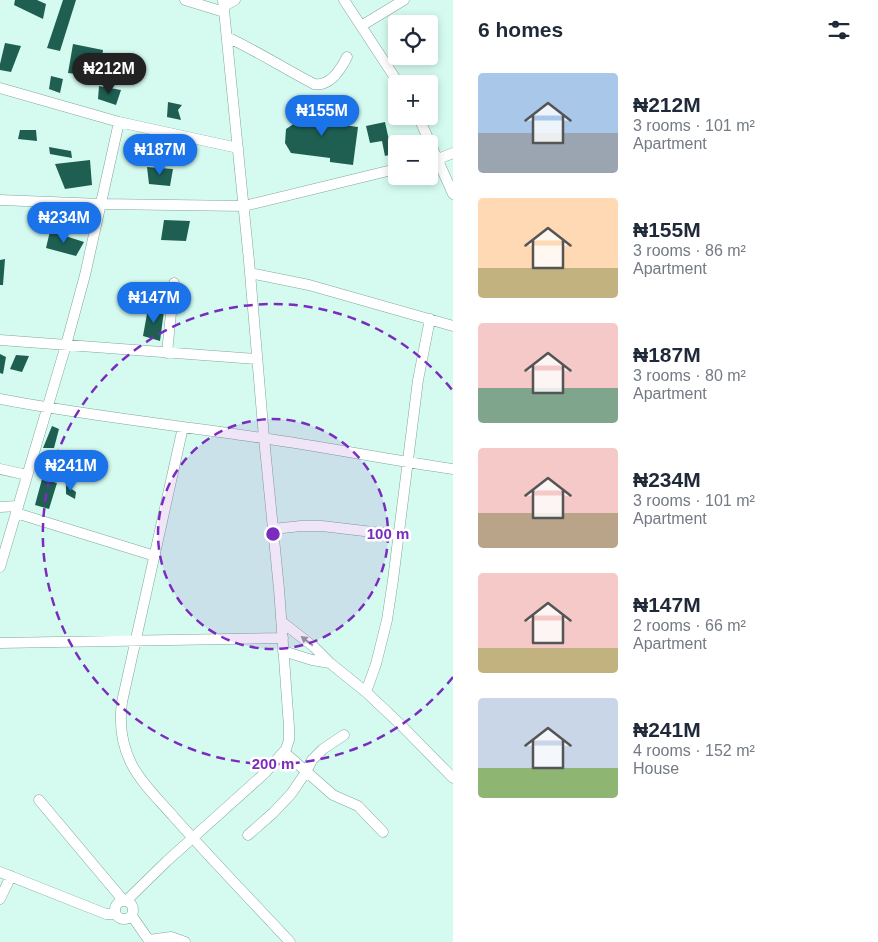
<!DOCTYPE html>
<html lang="en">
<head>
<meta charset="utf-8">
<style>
  :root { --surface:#fff; --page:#f2f2f3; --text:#1f2937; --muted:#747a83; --accent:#1a73e8 }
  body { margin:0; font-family:Helvetica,sans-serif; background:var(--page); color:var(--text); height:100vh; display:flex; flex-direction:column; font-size:19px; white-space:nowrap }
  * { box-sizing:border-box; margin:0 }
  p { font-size:16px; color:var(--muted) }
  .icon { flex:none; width:28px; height:28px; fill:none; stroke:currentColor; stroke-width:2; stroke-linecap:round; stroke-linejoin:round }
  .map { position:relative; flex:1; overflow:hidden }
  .panel { display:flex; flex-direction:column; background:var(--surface); width:425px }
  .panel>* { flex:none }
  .fabs { position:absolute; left:388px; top:15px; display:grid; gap:10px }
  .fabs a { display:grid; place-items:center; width:50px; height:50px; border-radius:5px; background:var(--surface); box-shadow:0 2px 8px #0003; font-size:25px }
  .price { position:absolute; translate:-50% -42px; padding:0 11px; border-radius:18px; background:var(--accent); color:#fff; font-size:16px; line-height:32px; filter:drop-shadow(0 1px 2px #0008) }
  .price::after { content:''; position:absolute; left:50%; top:30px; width:15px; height:11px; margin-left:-8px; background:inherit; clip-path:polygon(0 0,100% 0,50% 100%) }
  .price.current { background:#222; color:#fff }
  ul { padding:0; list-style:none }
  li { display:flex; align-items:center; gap:15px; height:125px; padding:0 25px }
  li span { display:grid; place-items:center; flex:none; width:140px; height:100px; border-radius:5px; color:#555 }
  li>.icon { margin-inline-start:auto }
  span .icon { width:60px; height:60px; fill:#fffc; stroke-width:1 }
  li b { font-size:21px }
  h2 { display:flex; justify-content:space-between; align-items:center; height:60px; padding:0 25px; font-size:21px }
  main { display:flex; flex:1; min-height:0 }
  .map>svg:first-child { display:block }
  .building { fill:#1e5f52 }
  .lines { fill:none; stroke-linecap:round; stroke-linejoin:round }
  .minor-casing { stroke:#82a69c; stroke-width:11 }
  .minor { stroke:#fff; stroke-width:10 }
  .oneway { fill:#959c9a }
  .ring { fill:none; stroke:#7b2cbf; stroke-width:2.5; stroke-dasharray:9 6 }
  .centre { fill:#7b2cbf; stroke:#fff; stroke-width:2.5 }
  .ring-label { font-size:15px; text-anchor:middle; font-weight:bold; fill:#7b2cbf; stroke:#fff; stroke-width:5; stroke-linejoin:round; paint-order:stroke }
</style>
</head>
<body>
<main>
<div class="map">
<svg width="453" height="942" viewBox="0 0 453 942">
  <rect width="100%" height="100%" fill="#d5fbf0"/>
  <!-- building -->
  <path class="building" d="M15,0H37L46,4L43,19L14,5Z
    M63,0H76L60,51L47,48Z
    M5,43L21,46L11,72L0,70V64Z
    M73,44L103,50L99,77L68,73Z
    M51,76L63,79L60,93L49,89Z
    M99,86L121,90L116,105L98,99Z
    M168,102L182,105L178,110L181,120L167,117Z
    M300,109L336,114L335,124L358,127L353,165L330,162V158L291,153L285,143L286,129L295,123H298Z
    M385,122L392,154L385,156L382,141L370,143L366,126Z
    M20,130H36L37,141L18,139Z
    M49,147L71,151L72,158L50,154Z
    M90,160L92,185L65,189L55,164Z
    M147,167L173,169L170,186L149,184Z
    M164,220L190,221L186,241L161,240Z
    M50,231L84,242L76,256L46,248Z
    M5,259L3,285H0V260Z
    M148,308L164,311L160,341L143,336Z
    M0,354L6,357L3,374L0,373Z
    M16,355L29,356L22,372L10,369Z
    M52,426L59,429L54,448H43Z
    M42,479L57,483L49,509L35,505Z
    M66,485L76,492L75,499L66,494Z"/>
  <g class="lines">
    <!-- minor casing -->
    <g class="minor-casing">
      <path id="minor" d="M185,0L224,12
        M344,0L399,84
        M224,6L235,0
        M361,26L404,0
        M227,37C257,51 285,69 314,84C330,87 341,69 347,57
        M0,88L119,122L238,148
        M418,116L453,194
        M429,162L438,159L453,153
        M0,200L101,204L244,206L396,169
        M250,273L309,285L453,326
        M0,340L257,359
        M167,353L174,283
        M0,399C87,416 175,425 262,438C326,447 389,460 453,469
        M183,427L122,702C119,724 122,746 132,765C142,784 159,800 173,816C211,859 251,900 290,942
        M0,469L27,475
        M0,507L18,506
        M16,513L155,556
        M273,529L301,526H322L398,535
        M0,567L66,345L85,275L119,122
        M282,622L314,647L330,663L366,692L401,725L453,778
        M0,643L283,638
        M283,651L312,660L330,663
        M366,692L376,664L387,620L393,580L418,380L430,319
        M284,752L333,795L358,806L383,832
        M39,800L123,900
        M248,835L273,813L291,794L306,772L312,760L323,749L344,735
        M0,872L106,914H116
        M0,899L11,876
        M127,900L167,861L265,773L286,749L289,740V727L279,589L264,438L249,261L223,0
        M115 910a9 9 0 1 1 18 0a9 9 0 1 1-18 0Z
        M132,916L150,942
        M149,940L171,937L185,942"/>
    </g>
    <!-- minor -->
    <use href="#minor" class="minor"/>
  </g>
  <!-- one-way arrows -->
  <defs><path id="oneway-solid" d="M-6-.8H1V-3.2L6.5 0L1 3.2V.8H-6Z" transform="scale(1.25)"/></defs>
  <use class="oneway" href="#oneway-solid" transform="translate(307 641) rotate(-142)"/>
  <!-- distance rings -->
  <circle cx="273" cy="534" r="115" fill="#7b2cbf" fill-opacity=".12"/>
  <g class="ring">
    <circle cx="273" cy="534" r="115"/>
    <path d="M453 677A230 230 0 1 1 453 391"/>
  </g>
  <circle cx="273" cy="534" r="8" class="centre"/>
  <g class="ring-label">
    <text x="388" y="539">100 m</text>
    <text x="273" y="769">200 m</text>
  </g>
</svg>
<div class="fabs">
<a><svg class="icon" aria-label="locate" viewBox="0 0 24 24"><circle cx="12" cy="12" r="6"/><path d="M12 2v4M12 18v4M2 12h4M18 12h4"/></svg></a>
<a>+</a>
<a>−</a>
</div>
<b class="price current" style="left:109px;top:95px">₦212M</b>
<b class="price" style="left:322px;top:137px">₦155M</b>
<b class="price" style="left:160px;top:176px">₦187M</b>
<b class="price" style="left:64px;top:244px">₦234M</b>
<b class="price" style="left:154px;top:324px">₦147M</b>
<b class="price" style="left:71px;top:492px">₦241M</b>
</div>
<section class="panel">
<h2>6 homes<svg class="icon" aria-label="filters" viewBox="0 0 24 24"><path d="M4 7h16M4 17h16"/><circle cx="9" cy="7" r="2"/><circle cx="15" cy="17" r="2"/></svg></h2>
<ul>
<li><span style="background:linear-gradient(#a9c7e8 60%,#9aa5b1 0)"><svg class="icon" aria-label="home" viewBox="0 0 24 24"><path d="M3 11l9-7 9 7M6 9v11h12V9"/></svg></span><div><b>₦212M</b><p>3 rooms · 101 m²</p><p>Apartment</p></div></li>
<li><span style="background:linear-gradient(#ffd9b3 70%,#c2b280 0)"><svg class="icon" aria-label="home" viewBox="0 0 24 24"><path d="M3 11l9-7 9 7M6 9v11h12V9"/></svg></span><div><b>₦155M</b><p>3 rooms · 86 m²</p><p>Apartment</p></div></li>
<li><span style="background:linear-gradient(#f6c9c9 65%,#7fa58c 0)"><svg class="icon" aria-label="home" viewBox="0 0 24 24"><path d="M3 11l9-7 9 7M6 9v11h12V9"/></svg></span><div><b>₦187M</b><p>3 rooms · 80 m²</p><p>Apartment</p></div></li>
<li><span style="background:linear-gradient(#f6c9c9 65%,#b9a48a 0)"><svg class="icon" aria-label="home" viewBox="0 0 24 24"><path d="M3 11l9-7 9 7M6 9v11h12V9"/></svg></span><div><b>₦234M</b><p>3 rooms · 101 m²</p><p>Apartment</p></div></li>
<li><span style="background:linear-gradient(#f6c9c9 75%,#c2b280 0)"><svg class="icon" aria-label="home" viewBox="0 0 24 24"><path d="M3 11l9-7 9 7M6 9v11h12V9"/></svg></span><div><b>₦147M</b><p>2 rooms · 66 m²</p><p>Apartment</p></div></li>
<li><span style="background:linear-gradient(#c9d6e8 70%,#8fb573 0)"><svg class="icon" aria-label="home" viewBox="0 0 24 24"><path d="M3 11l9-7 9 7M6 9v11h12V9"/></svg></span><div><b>₦241M</b><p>4 rooms · 152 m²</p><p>House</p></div></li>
</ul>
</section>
</main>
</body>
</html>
